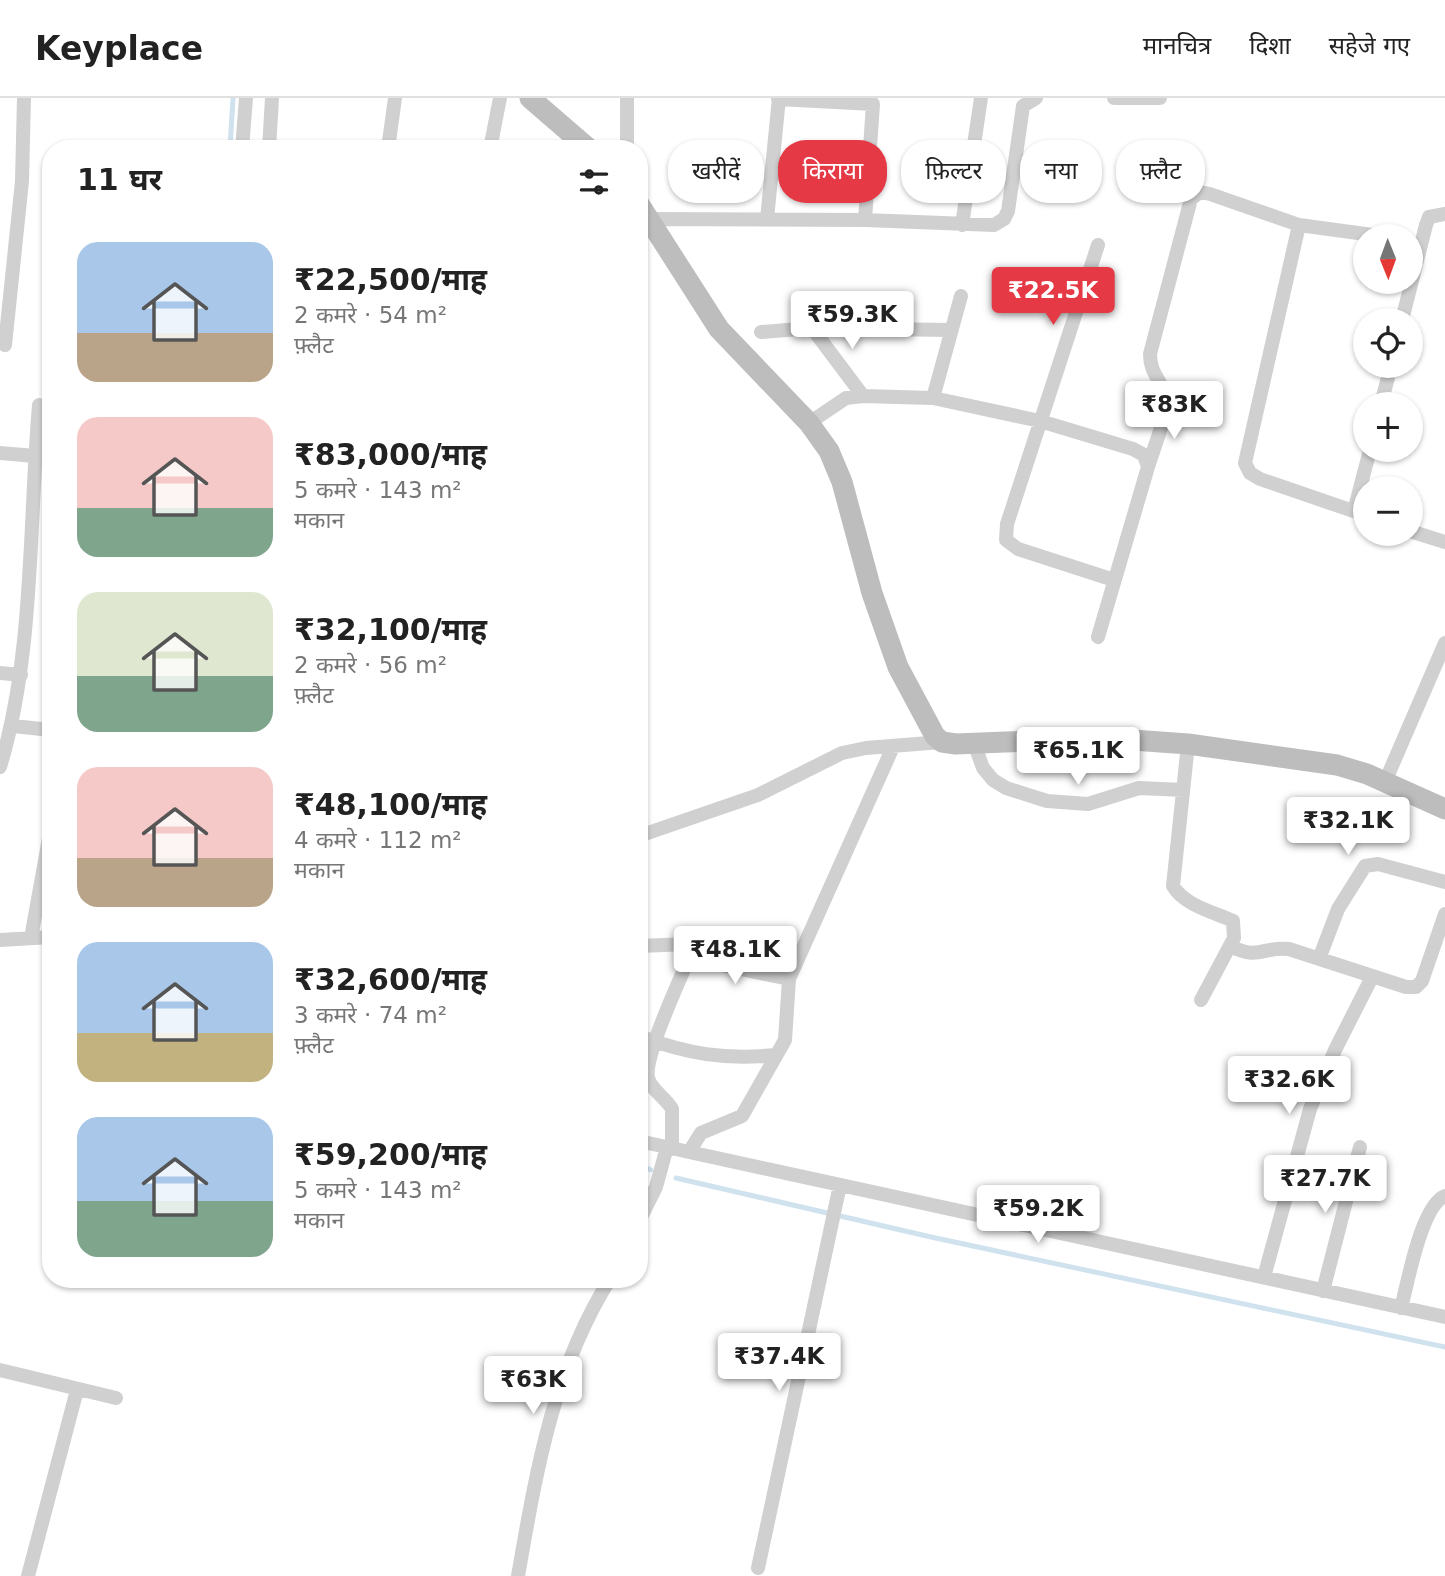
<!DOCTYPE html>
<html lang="hi">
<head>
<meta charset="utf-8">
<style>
  :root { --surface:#fff; --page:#f6f6f6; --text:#222; --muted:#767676; --line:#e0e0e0; --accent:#e63946 }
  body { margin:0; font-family:"DejaVu Sans","Noto Sans Devanagari",sans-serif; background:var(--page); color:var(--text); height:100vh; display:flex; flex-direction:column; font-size:26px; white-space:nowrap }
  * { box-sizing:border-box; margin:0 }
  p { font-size:23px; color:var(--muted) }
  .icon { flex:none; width:38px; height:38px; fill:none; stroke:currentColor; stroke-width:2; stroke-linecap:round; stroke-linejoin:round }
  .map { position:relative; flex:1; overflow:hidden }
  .panel { position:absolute; left:42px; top:42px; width:606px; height:1148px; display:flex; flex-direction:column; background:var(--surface); border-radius:28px; box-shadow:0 2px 5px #0004 }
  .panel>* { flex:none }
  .hud { position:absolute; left:668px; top:42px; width:665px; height:63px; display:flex; gap:14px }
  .needle { width:46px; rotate:179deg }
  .tools { position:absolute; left:1353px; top:126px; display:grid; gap:14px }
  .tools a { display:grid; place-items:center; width:70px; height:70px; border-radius:50%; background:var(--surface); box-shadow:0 2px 5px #0004; font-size:35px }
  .price { position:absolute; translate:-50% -60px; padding:0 16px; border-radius:7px; background:#fff; color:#222; font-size:23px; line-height:46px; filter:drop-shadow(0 2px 4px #0008) }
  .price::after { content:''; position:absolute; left:50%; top:42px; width:21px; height:16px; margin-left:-10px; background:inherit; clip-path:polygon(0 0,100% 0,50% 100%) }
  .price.selected { background:var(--accent); color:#fff }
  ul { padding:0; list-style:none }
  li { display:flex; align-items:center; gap:21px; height:175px; padding:0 35px }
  li span { display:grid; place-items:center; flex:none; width:196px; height:140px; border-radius:21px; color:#555 }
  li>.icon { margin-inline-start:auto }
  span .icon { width:84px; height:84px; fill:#fffc; stroke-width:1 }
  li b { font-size:30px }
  h2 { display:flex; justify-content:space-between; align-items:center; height:84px; padding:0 35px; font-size:30px }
  .tag { padding:0 24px; border-radius:28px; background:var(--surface); box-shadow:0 2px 5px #0004; font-size:24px; line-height:63px }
  .tag.selected { background:var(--accent); color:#fff }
  header { display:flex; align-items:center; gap:42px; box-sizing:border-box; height:98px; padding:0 35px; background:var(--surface); border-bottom:2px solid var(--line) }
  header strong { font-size:33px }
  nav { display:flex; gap:38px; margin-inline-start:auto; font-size:24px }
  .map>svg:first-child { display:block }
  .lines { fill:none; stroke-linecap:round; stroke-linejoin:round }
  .stream { stroke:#cfe2ee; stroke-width:5 }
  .street { stroke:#d0d0d0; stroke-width:14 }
  .secondary { stroke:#bdbdbd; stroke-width:21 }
</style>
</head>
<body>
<header>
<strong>Keyplace</strong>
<nav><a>मानचित्र</a><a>दिशा</a><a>सहेजे गए</a></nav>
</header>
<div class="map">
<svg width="1445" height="1478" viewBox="0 0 1445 1478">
  <rect width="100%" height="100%" fill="#fff"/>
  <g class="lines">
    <!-- stream -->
    <path class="stream" d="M230,51L233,0
      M639,1067L651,1072
      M676,1080L931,1139L1445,1249"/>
    <!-- street -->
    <path class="street" d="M1114,0H1160
      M778,1L873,6L865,122
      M242,51L246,0
      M269,51L272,0
      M388,51L395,0
      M490,51L500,0
      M627,51V0
      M767,121L779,0
      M962,127L981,0
      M1299,127L1245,365L1250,375L1260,381L1365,417
      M639,134L648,121L865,122L994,127L1004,121L1008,113L1023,8L1036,0
      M1098,147L1007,426L1006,442L1018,451L1114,482
      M1402,222L1426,127L1429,119L1445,116
      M812,230L863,298
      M761,234L812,230L950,232
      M5,247L22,83L24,0
      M933,300L961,198
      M1381,306L1391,268
      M809,325L846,300L863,298L933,300L1040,323L1133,351L1144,357L1148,369L1098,539
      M0,355L35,358
      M1148,369C1153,352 1169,314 1165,297C1161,281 1150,276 1150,256L1191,101L1200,94L1210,96L1299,127L1380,138
      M1354,413L1370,352
      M1410,433L1445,444
      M0,575L21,577
      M13,628L51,632
      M974,645L983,670L993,682L1006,690L1047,703L1088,706L1139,690L1183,692
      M1188,646L1173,788C1184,807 1213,814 1233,823L1234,840L1201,902
      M0,669C34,558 29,424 39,307
      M1385,684L1445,545
      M639,738L758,697L842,655L866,650L942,644
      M31,840L51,729
      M0,842L51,839
      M639,848L689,846V860C679,884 644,958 648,980C651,992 666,1000 672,1011V1051
      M1230,848C1260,863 1262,848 1289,851L1406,889H1416L1422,883L1445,816
      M689,860L789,881
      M1319,861L1338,811L1365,768L1378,766L1445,784
      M639,938C688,956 724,962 776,957
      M639,1043L1445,1219
      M689,1054L701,1035L742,1018L785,942L789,881L893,649
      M639,1123L656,1089L667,1049
      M1264,1179L1310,1011L1335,952L1372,879
      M1323,1193L1360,1049
      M1401,1210C1408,1184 1421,1108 1445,1098
      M0,1272L116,1300
      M758,1470L840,1087
      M28,1478L77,1292
      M518,1478C536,1375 553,1271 610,1181"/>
    <!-- secondary -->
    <path class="secondary" d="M530,0L589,51
      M639,106L719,231L809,325L829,353L842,384L872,495L898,569L935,638L942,644L956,646L1105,640L1188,646L1337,667L1367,676L1445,711"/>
  </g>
</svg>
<div class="tools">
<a><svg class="needle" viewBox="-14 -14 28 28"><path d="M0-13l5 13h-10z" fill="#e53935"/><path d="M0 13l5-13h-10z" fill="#767676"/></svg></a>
<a><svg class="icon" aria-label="locate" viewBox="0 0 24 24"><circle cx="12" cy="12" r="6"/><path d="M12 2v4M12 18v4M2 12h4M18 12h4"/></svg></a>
<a>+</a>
<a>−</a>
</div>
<b class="price selected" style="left:1053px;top:229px">₹22.5K</b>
<b class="price" style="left:852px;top:253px">₹59.3K</b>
<b class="price" style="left:1174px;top:343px">₹83K</b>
<b class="price" style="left:1078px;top:689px">₹65.1K</b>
<b class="price" style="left:1348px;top:759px">₹32.1K</b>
<b class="price" style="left:735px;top:888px">₹48.1K</b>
<b class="price" style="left:1289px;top:1018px">₹32.6K</b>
<b class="price" style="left:1325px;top:1117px">₹27.7K</b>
<b class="price" style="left:1038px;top:1147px">₹59.2K</b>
<b class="price" style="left:779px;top:1295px">₹37.4K</b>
<b class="price" style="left:533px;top:1318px">₹63K</b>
<div class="hud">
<a class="tag">खरीदें</a>
<a class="tag selected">किराया</a>
<a class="tag">फ़िल्टर</a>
<a class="tag">नया</a>
<a class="tag">फ़्लैट</a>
</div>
<section class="panel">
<h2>11 घर<svg class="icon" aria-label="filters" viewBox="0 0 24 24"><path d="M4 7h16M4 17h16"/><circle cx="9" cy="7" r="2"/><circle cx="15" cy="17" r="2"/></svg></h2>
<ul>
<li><span style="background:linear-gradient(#a9c7e8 65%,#b9a48a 0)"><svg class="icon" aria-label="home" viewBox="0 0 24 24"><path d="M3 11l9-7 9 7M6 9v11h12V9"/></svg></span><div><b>₹22,500/माह</b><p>2 कमरे · 54 m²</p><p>फ़्लैट</p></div></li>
<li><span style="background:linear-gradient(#f6c9c9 65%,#7fa58c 0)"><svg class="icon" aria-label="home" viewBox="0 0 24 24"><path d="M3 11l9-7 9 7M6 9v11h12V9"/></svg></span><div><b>₹83,000/माह</b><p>5 कमरे · 143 m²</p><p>मकान</p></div></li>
<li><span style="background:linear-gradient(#dfe7d0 60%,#7fa58c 0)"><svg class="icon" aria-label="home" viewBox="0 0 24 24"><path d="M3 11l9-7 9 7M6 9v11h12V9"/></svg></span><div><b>₹32,100/माह</b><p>2 कमरे · 56 m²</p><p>फ़्लैट</p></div></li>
<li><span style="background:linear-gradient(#f6c9c9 65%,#b9a48a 0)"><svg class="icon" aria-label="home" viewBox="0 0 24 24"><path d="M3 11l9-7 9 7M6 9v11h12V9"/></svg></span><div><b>₹48,100/माह</b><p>4 कमरे · 112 m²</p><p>मकान</p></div></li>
<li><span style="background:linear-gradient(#a9c7e8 65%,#c2b280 0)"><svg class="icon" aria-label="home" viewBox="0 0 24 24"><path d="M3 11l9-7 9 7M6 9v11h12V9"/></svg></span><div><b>₹32,600/माह</b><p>3 कमरे · 74 m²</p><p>फ़्लैट</p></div></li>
<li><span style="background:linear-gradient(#a9c7e8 60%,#7fa58c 0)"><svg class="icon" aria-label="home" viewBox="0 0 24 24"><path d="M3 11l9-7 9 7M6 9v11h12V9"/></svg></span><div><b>₹59,200/माह</b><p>5 कमरे · 143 m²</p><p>मकान</p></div></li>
</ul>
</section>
</div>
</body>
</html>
